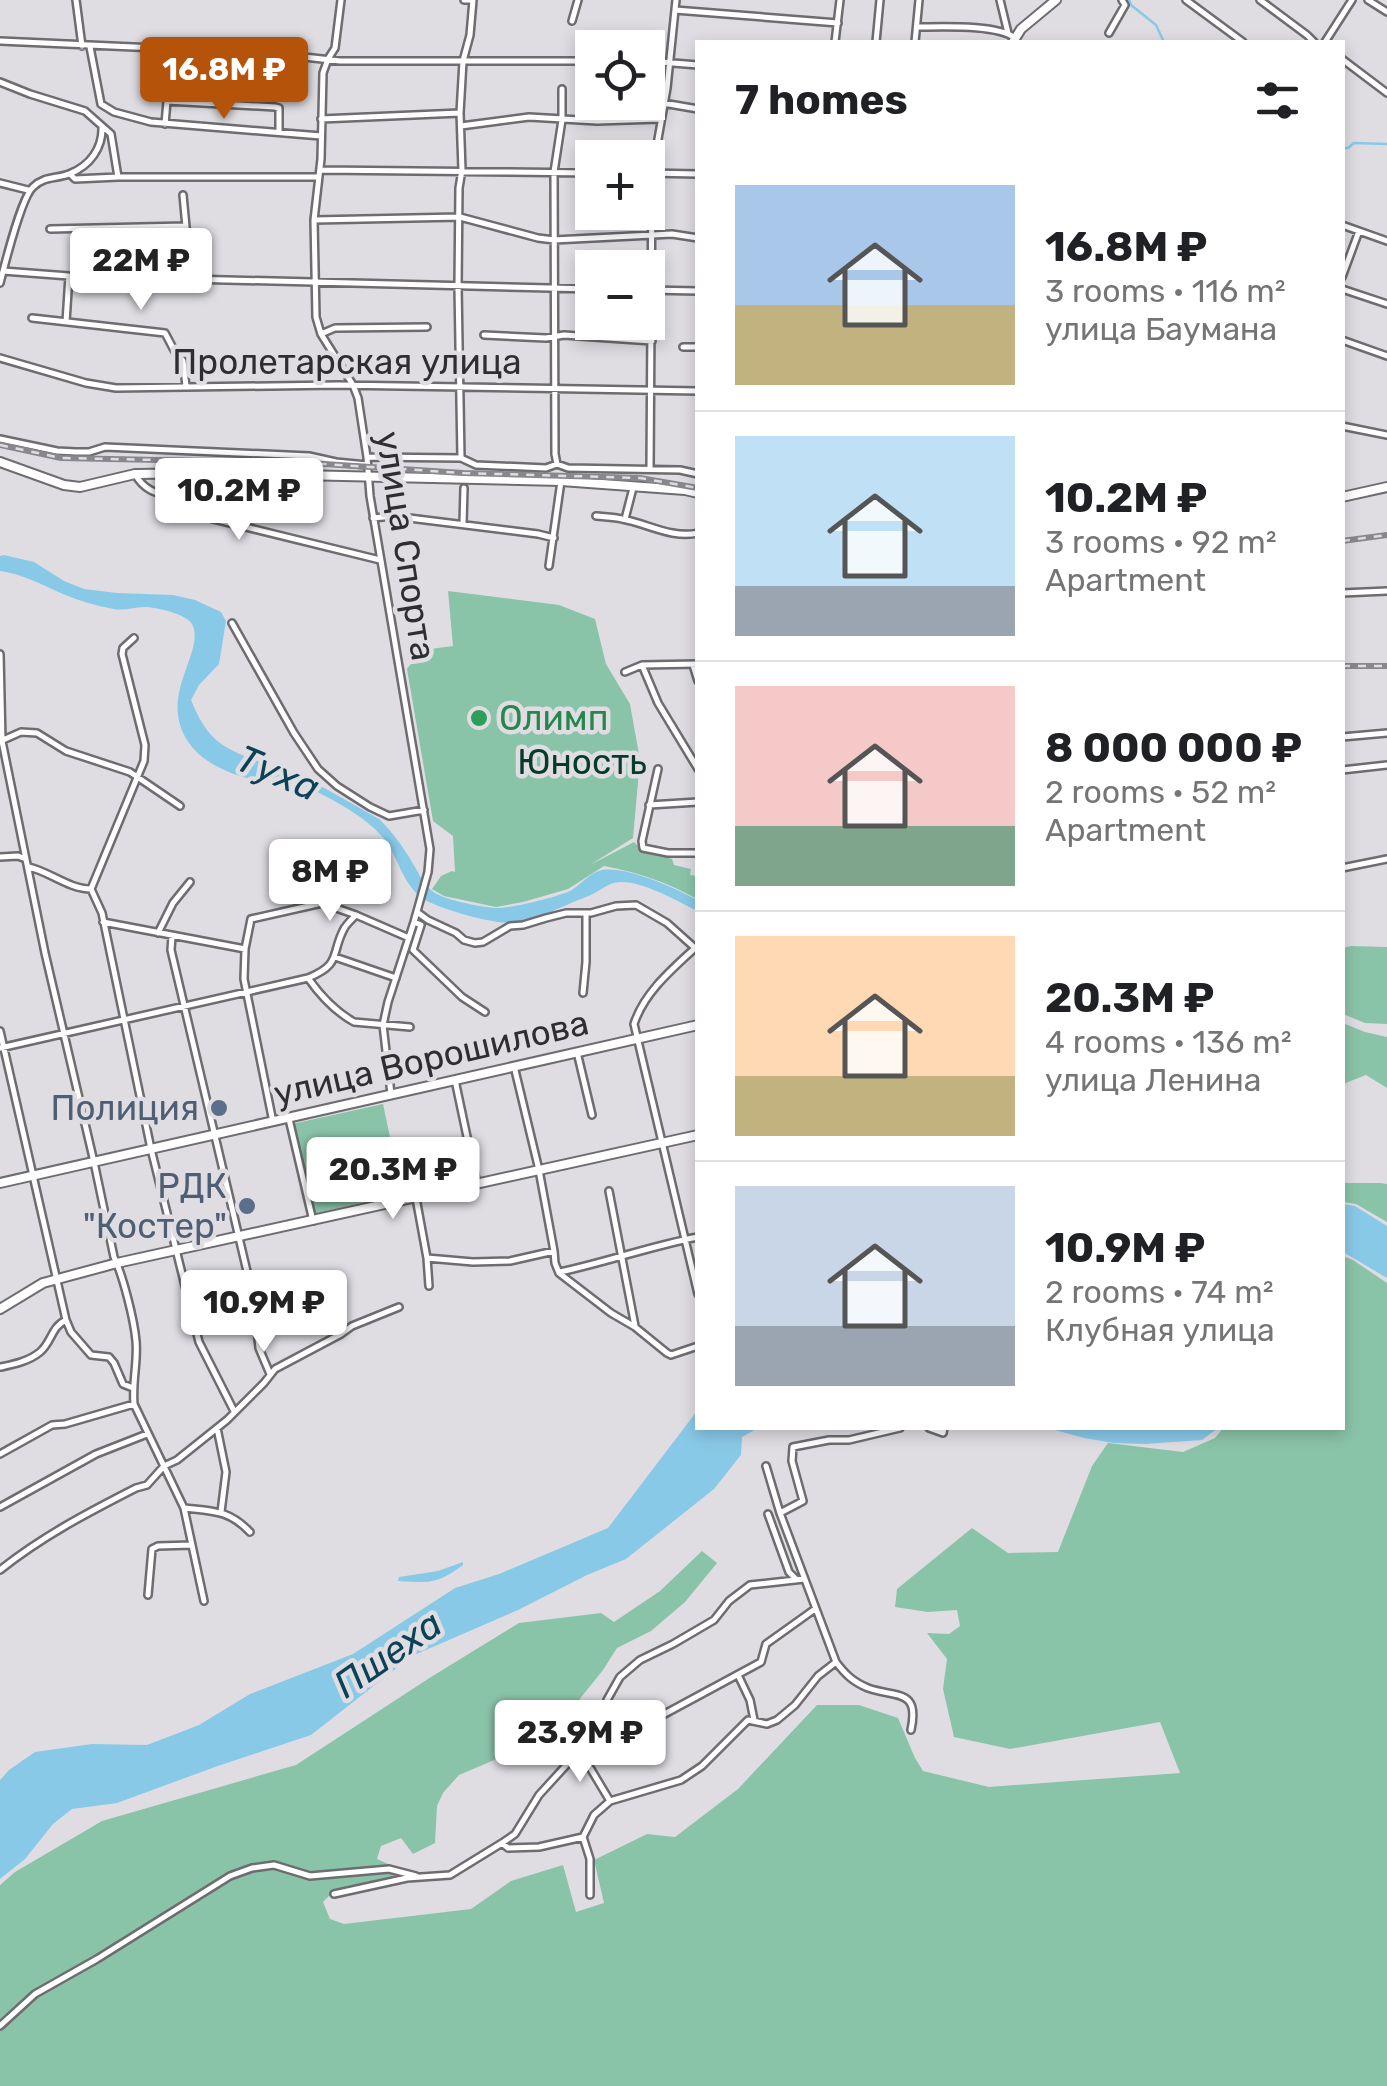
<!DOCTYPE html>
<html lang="en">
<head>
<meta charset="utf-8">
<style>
  :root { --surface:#fff; --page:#f6f6f6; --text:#202124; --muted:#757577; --line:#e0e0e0; --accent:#b45309 }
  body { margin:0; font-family:Rubik,sans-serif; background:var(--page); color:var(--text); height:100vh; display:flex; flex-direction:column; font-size:38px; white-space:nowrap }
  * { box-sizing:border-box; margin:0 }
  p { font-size:32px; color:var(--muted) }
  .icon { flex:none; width:55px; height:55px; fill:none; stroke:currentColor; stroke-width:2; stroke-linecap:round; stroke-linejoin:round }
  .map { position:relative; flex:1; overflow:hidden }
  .sheet { position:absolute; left:695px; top:40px; width:650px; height:1390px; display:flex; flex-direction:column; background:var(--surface); border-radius:0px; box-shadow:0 5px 15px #0003 }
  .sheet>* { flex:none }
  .fabs { position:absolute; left:575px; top:30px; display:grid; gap:20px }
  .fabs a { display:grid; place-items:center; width:90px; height:90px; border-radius:0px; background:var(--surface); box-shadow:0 5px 15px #0003; font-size:50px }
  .price { position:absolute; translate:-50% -85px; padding:0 22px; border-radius:10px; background:#fff; color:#222; font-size:32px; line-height:65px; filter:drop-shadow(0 2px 5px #0008) }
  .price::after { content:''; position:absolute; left:50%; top:60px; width:30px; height:22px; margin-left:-15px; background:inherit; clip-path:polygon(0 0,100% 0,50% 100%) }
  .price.on { background:var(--accent); color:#fff }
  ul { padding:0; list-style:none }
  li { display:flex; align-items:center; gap:30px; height:250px; padding:0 40px }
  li+li { border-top:2px solid var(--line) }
  li span { display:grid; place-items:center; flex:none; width:280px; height:200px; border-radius:0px; color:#555 }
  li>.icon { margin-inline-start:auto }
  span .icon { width:120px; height:120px; fill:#fffc; stroke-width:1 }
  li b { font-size:42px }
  h2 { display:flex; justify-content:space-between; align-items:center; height:120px; padding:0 40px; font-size:42px }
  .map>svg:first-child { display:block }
  .green { fill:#8ac4a8 }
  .water { fill:#89c9e8 }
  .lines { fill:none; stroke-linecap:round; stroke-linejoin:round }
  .stream { stroke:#89c9e8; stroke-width:2.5 }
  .minor-casing { stroke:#6e6c70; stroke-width:10 }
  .major-casing { stroke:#6e6c70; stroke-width:12 }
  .minor { stroke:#fff; stroke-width:5 }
  .major { stroke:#fff; stroke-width:8 }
  .rail-casing { stroke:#88878b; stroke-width:6 }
  .rail { stroke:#dfdde2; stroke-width:2.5; stroke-dasharray:8; stroke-linecap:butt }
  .leisure-dot { fill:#2e9e5b; stroke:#dfdde2; stroke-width:4 }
  .service-dot { fill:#5c6f8a; stroke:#dfdde2; stroke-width:4 }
  .labels { text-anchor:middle; stroke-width:9; stroke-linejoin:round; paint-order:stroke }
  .street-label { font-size:35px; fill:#2e2d2f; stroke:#dfdde2 }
  .leisure-label { font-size:35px; fill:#27864d; stroke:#dfdde2; text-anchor:start }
  .park-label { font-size:35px; fill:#053b27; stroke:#dfdde2 }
  .service-label { font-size:35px; fill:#4e5e75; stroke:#dfdde2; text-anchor:end }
  .water-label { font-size:38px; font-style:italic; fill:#0b4257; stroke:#dfdde2 }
</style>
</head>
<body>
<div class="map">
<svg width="1387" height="2086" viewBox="0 0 1387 2086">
  <rect width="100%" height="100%" fill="#dfdde2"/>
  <!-- green -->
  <path class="green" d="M448,591L559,605L595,619L606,664L630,704L640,760L633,838L590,865L634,842L641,849L672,859L674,865L691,869L690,875L697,876V899C669,883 637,872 604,866L568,889L523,902L496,907L444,896L432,889L441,876L452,871L455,872L453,836L433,821L407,669C414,659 419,657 431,655L430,649L453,646Z
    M1351,946L1387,947V1024L1365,1023L1343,1014V948Z
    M1343,1023L1365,1032L1387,1037V1088L1366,1075L1343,1084Z
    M383,1104L402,1194L313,1214L292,1124Z
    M1380,1183L1387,1184V1222L1356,1204L1343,1202V1183Z
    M1343,1256L1353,1260L1387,1283V2086H0V1885L15,1872L102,1821L296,1765L431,1677L519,1623L601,1613L614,1622L660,1591L702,1551L717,1563L685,1602L651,1631L617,1648L603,1670L550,1736L459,1775L443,1793L437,1806L435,1843L413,1854L401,1838L381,1846L377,1859L395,1867L405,1869L406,1878L333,1892L323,1902L330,1919L344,1924L471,1909L511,1881L563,1865L576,1912L604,1903L594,1860L647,1834L675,1837L738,1789L817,1705H859L898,1718L915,1758L923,1771L989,1787L1180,1773L1160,1722L1010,1749L954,1737L943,1689L947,1659L927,1633L949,1634L960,1626L957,1610L928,1612L895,1607L897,1589L972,1528L1008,1553L1058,1552L1092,1466L1108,1443L1183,1452L1215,1438L1223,1428H1342Z"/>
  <!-- water -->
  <path class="water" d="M4,555L34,562L64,581L84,589L117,593L173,595L195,600L221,612L226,621L219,664L199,685L191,700C207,740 223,749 261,762C279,768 297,775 315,780L321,786L379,819C392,831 403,847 412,862C420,874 422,885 435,893C447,900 480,907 495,908C509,909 557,897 570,891C581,885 590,872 602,870C627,866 675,888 697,900V911C678,901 642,881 620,882C608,882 598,893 586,897C567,904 534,921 515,923C493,924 447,911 427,901C403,888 400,860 385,840C371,821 338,802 317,792C302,784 290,784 273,783C246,780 210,769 192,747C153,699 207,652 192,624C187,614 156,607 144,607C134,607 125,611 114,609C97,606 80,601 63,594C42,585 23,574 0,571V556Z
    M1343,1204L1355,1206L1387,1226V1278L1343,1252Z
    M697,1411L698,1428H758L742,1437L741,1455L714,1489L626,1559L587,1575L518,1610L412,1656L311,1735L215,1767L117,1803L72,1809L53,1824L25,1859L0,1879V1780L9,1770L35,1752L92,1744L147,1745L199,1725L250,1694L353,1654L455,1588L499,1574L608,1528Z
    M1048,1428H1218L1202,1440L1145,1444L1114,1443L1084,1438Z
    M463,1562V1565C437,1584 430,1583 398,1581L399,1577L438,1571Z"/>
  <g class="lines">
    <!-- stream -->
    <path class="stream" d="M1129,0L1131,5L1156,25L1164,42
      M1342,148H1348L1354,143L1387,144"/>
    <!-- minor casing -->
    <g class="minor-casing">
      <path id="minor" d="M76,0L82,46
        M341,0L335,48L328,59L323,73L321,159L314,220L316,317L321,334L353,385L358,398L367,457L370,496L430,849L428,872L414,922L388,1002L383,1025L391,1094
        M1000,0L1008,33
        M1186,0L1243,42
        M1260,0L1307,35L1314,42
        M1368,0L1387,12
        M675,10L838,23
        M572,21L578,0
        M917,27C941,27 997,24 1015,38
        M1109,33L1125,5L1122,0
        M0,41L268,53L340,61H592
        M835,42L840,0
        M876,42L880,0
        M915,42L919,0
        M1325,42L1352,0
        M90,47L101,104L114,112L151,122L321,136
        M1342,59L1387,93
        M648,61L698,65
        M0,82L30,94L85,111L102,126C103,148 90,166 69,174C56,179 44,176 33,187C21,198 5,264 0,283
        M663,103L698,109
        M321,119L460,113
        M165,124L167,101L275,107L279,108V132
        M102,126L111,134L118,177
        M461,126L529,117L597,121L659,119
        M321,170L592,173
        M648,173L698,174
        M70,174L75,179L118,177H318
        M0,183L28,190
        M183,195L191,280
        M314,220L460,217L538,238L554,240L672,234L698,238
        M1342,225L1387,241
        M50,229L186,226
        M3,271L69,276L592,289
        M1342,277L1359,231
        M1342,289L1387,304
        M648,290L698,291
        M32,318L165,333L175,352L183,361L186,386
        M66,322L69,276
        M321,334L335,328L427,327
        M484,335L546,338L564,335L652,341
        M1342,340L1387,356
        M683,347H698
        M0,358L86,383L116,388L338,385L698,391
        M1342,426L1387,435
        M0,439L57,451L76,452H89L105,447L309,456L336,462L367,465
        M367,457L461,458L476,465L546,468L557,464L568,468L680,470L698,474
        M461,458L458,287L459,188L462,170L460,113L463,61L470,35L473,0H464
        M557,464L555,454L554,172L562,120V89
        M650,469L652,173L667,88L676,0
        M135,474C149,499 169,492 189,503C193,505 198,512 201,516L380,560
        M193,504L221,511
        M596,516C605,517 614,517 622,519C646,523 672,539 698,533
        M373,518L393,516L538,534L554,538
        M625,519L633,488
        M463,524L464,488
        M549,566L561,481
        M1342,593L1387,591
        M232,623L294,733L318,769L337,786L370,807L389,816L424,810
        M134,638L123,648L122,654L145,745L144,761L91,889L102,913L151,1149L199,1342L234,1411
        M0,654L2,741L45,953L94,1162L114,1257C123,1276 134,1319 136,1341C138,1361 132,1382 134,1404L184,1508L204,1601
        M642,665L658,703L698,769
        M693,665L698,681
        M625,672L642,665L698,664
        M1342,737L1387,733
        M3,740L21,732L37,733L66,751L130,772L180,806
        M658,769L642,841L643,848L668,853H698
        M1342,770L1387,765
        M649,805L698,802
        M0,857L18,856L26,859
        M29,867C50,872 69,889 91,889
        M1342,868L1387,859
        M417,912L428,920L456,933L464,940L475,943L483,942L510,926L523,925L546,918L566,913H591L616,906L636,905L667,923L695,948C671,970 644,993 634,1024L698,1294
        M103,922L245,949
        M414,922L421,925L413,950L462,997L485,1012
        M158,933L173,903L190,882
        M172,936L171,950L254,1301L259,1348L270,1374
        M335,957L396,978
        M308,978C320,995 336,1012 354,1022L410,1027
        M583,993L586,962V913
        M0,1031L66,1320L71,1332L91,1355L109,1357L114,1363L123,1384L133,1388
        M0,1048L308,978C343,964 330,953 345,927C345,926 356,915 356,915
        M577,1052L592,1115
        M514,1066L539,1170L554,1251L555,1263L559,1273L611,1313L635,1327L667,1353L671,1355L698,1346
        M455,1080L477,1184
        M289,1119L313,1221
        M273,1122L244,979L245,949L251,919L322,903L356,915L409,938
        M609,1191L635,1326
        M416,1198L427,1258L429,1286
        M427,1258L473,1262L510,1261L554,1251
        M560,1272C607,1262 651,1246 698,1237
        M1,1367C15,1364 29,1361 40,1352C52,1342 51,1327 66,1320
        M217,1428L226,1472L221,1512
        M929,1428L943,1433L944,1428
        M0,1454L52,1425L65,1424L134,1404
        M766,1466L780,1513L836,1662C845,1674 853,1682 868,1688C896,1698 920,1688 911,1730
        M0,1507L96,1454L147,1434
        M185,1508C213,1511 229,1510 250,1532
        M780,1513L803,1501L792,1461L793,1447L829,1440H849L900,1428
        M768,1514L789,1572L796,1579
        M0,1570C43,1536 87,1513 136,1488L147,1485L164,1466L177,1460L227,1420L264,1383L275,1369L341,1334L352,1326L399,1307
        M148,1595L152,1549L158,1546L192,1545
        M738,1675L750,1700L754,1720
        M604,1726L611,1729L659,1717L761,1662L766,1644L815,1609
        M580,1751L610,1801
        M583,1837L590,1859V1895
        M502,1843L508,1848L539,1847L583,1837L594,1815L610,1801L681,1780L702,1766L748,1720L767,1724L777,1720L795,1705L818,1676L836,1662
        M334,1894L407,1878L450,1875L502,1843L515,1834L539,1795L602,1726L607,1700L620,1677L640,1660L673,1644L714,1620L729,1601L750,1585L804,1579
        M0,2026L35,1994L97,1959L230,1876L252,1868L274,1865L310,1876L389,1869L416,1876"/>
    </g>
    <!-- major casing -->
    <g class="major-casing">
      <path id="major" d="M1013,42L1021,29L1056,0
        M0,462L64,485L80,487L135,474L213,473L561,481L685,490L698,493
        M1342,497L1387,487
        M0,1183L698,1025
        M0,1309L43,1283L117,1263L698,1135"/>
    </g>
    <!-- minor -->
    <use href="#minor" class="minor"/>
    <!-- major -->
    <use href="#major" class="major"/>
    <!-- rail casing -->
    <g class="rail-casing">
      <path id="rail" d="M0,445L61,458L309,463L463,473L640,478L698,488
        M1342,541L1387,535
        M1342,666H1387"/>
    </g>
    <!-- rail -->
    <use href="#rail" class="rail"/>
  </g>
  <!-- markers -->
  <circle class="leisure-dot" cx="479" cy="718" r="10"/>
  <g class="service-dot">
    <circle cx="219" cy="1108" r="10"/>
    <circle cx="247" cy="1206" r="10"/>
  </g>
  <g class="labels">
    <!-- street labels -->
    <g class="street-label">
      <text x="347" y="374">Пролетарская улица</text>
      <text transform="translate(406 546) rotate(81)" y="12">улица Спорта</text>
      <text transform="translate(431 1058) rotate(-13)" y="12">улица Ворошилова</text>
    </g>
    <!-- leisure labels -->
    <g class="leisure-label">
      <text x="499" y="730">Олимп</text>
    </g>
    <!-- park labels -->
    <g class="park-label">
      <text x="582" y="774">Юность</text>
    </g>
    <!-- service labels -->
    <g class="service-label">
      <text x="199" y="1120">Полиция</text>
      <text x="227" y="1198">РДК<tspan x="227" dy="40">"Костер"</tspan></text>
    </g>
    <!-- water labels -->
    <g class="water-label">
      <text transform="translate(278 773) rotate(23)" y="13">Туха</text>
      <text transform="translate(388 1654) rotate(-35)" y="13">Пшеха</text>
    </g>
  </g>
</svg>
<div class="fabs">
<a><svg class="icon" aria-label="locate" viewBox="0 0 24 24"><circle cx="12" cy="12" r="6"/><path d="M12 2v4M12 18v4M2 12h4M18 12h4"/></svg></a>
<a>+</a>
<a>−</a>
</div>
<b class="price on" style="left:224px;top:122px">16.8M ₽</b>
<b class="price" style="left:141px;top:313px">22M ₽</b>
<b class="price" style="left:239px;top:543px">10.2M ₽</b>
<b class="price" style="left:330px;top:924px">8M ₽</b>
<b class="price" style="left:393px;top:1222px">20.3M ₽</b>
<b class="price" style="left:264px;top:1355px">10.9M ₽</b>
<b class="price" style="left:580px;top:1785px">23.9M ₽</b>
<section class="sheet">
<h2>7 homes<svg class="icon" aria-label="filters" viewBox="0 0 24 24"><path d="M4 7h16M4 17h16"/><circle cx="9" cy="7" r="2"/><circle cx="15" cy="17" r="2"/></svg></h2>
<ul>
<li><span style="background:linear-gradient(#a9c7e8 60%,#c2b280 0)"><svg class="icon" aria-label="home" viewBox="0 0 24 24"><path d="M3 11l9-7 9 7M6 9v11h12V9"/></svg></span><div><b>16.8M ₽</b><p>3 rooms · 116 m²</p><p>улица Баумана</p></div></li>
<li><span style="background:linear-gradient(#bfe0f5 75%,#9aa5b1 0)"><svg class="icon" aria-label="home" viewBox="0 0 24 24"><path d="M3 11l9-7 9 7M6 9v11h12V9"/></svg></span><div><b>10.2M ₽</b><p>3 rooms · 92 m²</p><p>Apartment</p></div></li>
<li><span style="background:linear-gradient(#f6c9c9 70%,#7fa58c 0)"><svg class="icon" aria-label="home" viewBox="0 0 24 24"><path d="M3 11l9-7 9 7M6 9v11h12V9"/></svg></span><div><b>8 000 000 ₽</b><p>2 rooms · 52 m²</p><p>Apartment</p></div></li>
<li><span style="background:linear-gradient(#ffd9b3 70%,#c2b280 0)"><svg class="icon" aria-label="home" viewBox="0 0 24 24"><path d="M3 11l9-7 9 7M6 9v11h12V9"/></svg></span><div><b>20.3M ₽</b><p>4 rooms · 136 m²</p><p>улица Ленина</p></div></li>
<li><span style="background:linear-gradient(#c9d6e8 70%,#9aa5b1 0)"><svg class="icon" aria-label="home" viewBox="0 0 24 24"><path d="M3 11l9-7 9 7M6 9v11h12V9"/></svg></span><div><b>10.9M ₽</b><p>2 rooms · 74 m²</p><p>Клубная улица</p></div></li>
</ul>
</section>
</div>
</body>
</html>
